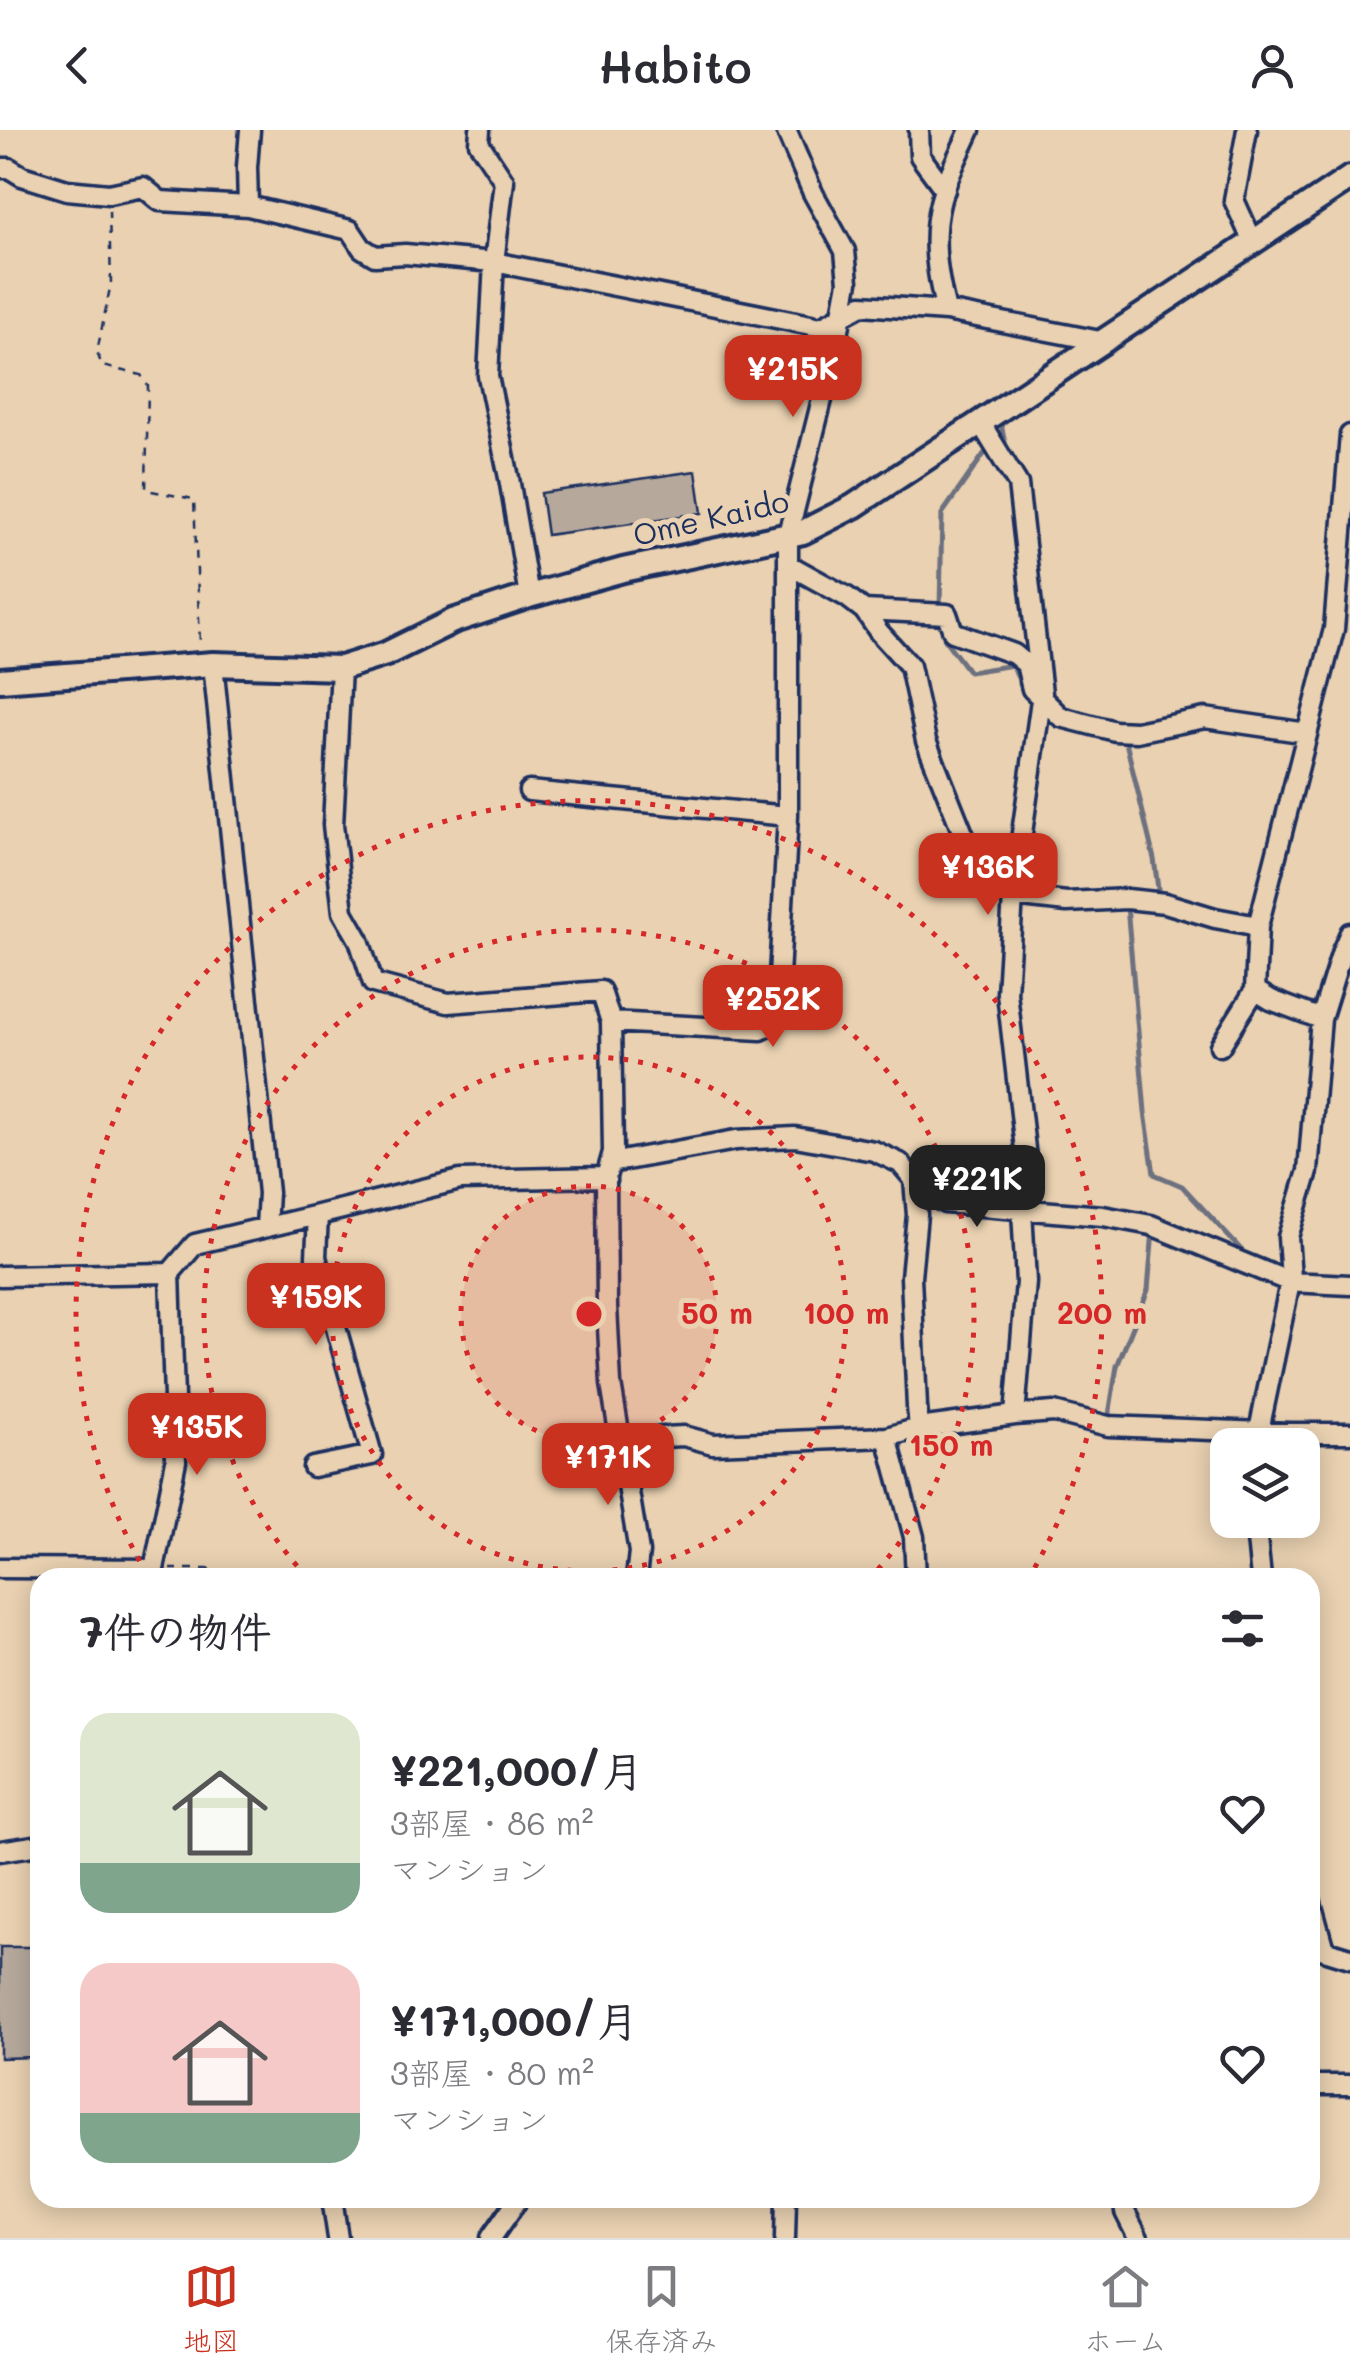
<!DOCTYPE html>
<html lang="ja">
<head>
<meta charset="utf-8">
<style>
  :root { --surface:#fff; --page:#f7f7f7; --text:#2b2b33; --muted:#7c7c81; --line:#e1e1e2; --accent:#c8321e }
  body { margin:0; font-family:Mali,"Klee One",sans-serif; background:var(--page); color:var(--text); height:100vh; display:flex; flex-direction:column; font-size:38px; white-space:nowrap }
  * { box-sizing:border-box; margin:0 }
  p { font-size:32px; color:var(--muted) }
  .icon { flex:none; width:55px; height:55px; fill:none; stroke:currentColor; stroke-width:2; stroke-linecap:round; stroke-linejoin:round }
  .map { position:relative; flex:1; overflow:hidden }
  .sheet { position:absolute; left:30px; top:1438px; width:1290px; height:640px; display:flex; flex-direction:column; background:var(--surface); border-radius:30px; box-shadow:0 5px 25px #0003 }
  .sheet>* { flex:none }
  .tools { position:absolute; left:1210px; top:1298px; display:grid; gap:20px }
  .tools a { display:grid; place-items:center; width:110px; height:110px; border-radius:20px; background:var(--surface); box-shadow:0 5px 25px #0003; font-size:50px }
  .price { position:absolute; translate:-50% -85px; padding:0 22px; border-radius:20px; background:var(--accent); color:#fff; font-size:32px; line-height:65px; filter:drop-shadow(0 2px 5px #0008) }
  .price::after { content:''; position:absolute; left:50%; top:60px; width:30px; height:22px; margin-left:-15px; background:inherit; clip-path:polygon(0 0,100% 0,50% 100%) }
  .price.current { background:#222; color:#fff }
  ul { padding:0; list-style:none }
  li { display:flex; align-items:center; gap:30px; height:250px; padding:0 50px }
  li span { display:grid; place-items:center; flex:none; width:280px; height:200px; border-radius:30px; color:#555 }
  li>.icon { margin-inline-start:auto }
  span .icon { width:120px; height:120px; fill:#fffc; stroke-width:1 }
  li b { font-size:42px }
  h2 { display:flex; justify-content:space-between; align-items:center; height:120px; padding:0 50px; font-size:42px }
  header { display:flex; justify-content:space-between; align-items:center; height:130px; padding:0 50px; background:var(--surface); font-size:45px; font-weight:600 }
  .dock { display:flex; justify-content:space-around; align-items:center; height:140px; border-top:2px solid var(--line); background:var(--surface); font-size:28px; color:var(--muted) }
  .dock a { display:grid; justify-items:center; gap:5px }
  .dock .current { color:var(--accent) }
  .map>svg:first-child { display:block }
  .lines { fill:none; stroke-linecap:round; stroke-linejoin:round }
  .stream { stroke:#6c6f7f; stroke-width:5 }
  .building { fill:#b6a99c; stroke:#1b2f5e; stroke-width:2.5 }
  .minor-casing { stroke:#1b2f5e; stroke-width:25 }
  .major-casing { stroke:#1b2f5e; stroke-width:30 }
  .path { stroke:#1b2f5e; stroke-width:2.5; stroke-dasharray:8 8; stroke-linecap:butt }
  .minor { stroke:#e9d1b1; stroke-width:18 }
  .major { stroke:#e9d1b1; stroke-width:22 }
  .ring { fill:none; stroke:#d62828; stroke-width:5; stroke-dasharray:5 10 }
  .labels { text-anchor:middle; stroke-width:10; stroke-linejoin:round; paint-order:stroke }
  .street-label { font-size:30px; fill:#1b2f5e; stroke:#e9d1b1 }
  .centre { fill:#d62828; stroke:#e9d1b1; stroke-width:5 }
  .ring-label { font-size:30px; text-anchor:middle; font-weight:bold; fill:#d62828; stroke:#e9d1b1; stroke-width:10; stroke-linejoin:round; paint-order:stroke }
</style>
</head>
<body>
<header><svg class="icon" aria-label="back" viewBox="0 0 24 24"><path d="M15 5l-7 7 7 7"/></svg>Habito<svg class="icon" aria-label="person" viewBox="0 0 24 24"><circle cx="12" cy="8" r="4"/><path d="M4 21q1-7 8-7t8 7"/></svg></header>
<div class="map">
<svg width="1350" height="2108" viewBox="0 0 1350 2108">
  <rect width="100%" height="100%" fill="#e9d1b1"/>
  <filter id="ink" filterUnits="userSpaceOnUse"><feTurbulence type="fractalNoise" baseFrequency=".01" numOctaves="2"/><feDisplacementMap in="SourceGraphic" scale="20" xChannelSelector="R" yChannelSelector="G"/><feConvolveMatrix kernelMatrix="1 2 1 2 8 2 1 2 1" color-interpolation-filters="sRGB"/></filter>
  <g filter="url(#ink)">
    <g class="lines">
      <!-- stream -->
      <path class="stream" d="M1000,290L1005,312
        M940,478L942,384L984,324
        M944,501L945,510L969,542L1013,535L1023,561L1028,566
        M1125,608L1154,729L1159,766
        M1127,776L1145,982L1154,1044L1182,1056L1245,1124L1283,1139
        M1109,1285L1117,1236L1148,1160L1153,1100"/>
    </g>
    <!-- building -->
    <path class="building" d="M696,341L702,383L547,405L541,363Z
      M0,1817H32L38,1927L0,1928Z"/>
    <g class="lines">
      <!-- minor casing -->
      <g class="minor-casing">
        <path id="minor" d="M480,0L479,13L504,51L494,132L488,246L509,348L529,466
          M919,0L920,26L945,60
          M1247,0L1234,70L1253,112
          M0,38H9L22,46L67,60L109,64L143,57L160,71L248,76L350,100L362,118L375,126L405,124L494,132L821,197L862,175L946,181L1100,211
          M248,76L247,37L250,0
          M946,181C937,145 931,109 940,73C946,48 960,23 970,0
          M980,292L1018,354L1042,563L1013,766L1007,863L1027,1036L1022,1080L1026,1152L1015,1285
          M789,435L847,467L864,480L879,502L910,536L926,611L984,756L1013,766L1067,772L1127,769L1165,773L1215,788L1258,796
          M864,480L947,484L953,502L1014,524L1026,534L1032,559L1061,587L1115,601L1136,602L1205,588L1307,603
          M213,534L268,1063L266,1097
          M341,538L333,695L343,782L359,810L373,853L448,873L601,861L611,892
          M529,661L788,686
          M1321,889L1342,821L1350,803
          M1220,916L1255,860
          M610,1033L736,1010L795,1007L874,1021L900,1033L922,1059L945,1073L1103,1086L1151,1095L1290,1152L1350,1155
          M914,1050L917,1085L911,1147L917,1277L919,1298
          M318,1085L460,1050L606,1047
          M0,1146L170,1143
          M887,1307L914,1407L916,1448
          M621,1309L684,1306L713,1314L887,1307L919,1298L1015,1285L1054,1282L1108,1296L1290,1303H1350
          M1256,1315L1291,1148L1288,1107L1308,1041L1321,889L1271,870L1255,860L1258,796L1334,499L1350,305
          M1255,1390L1261,1448
          M0,1438L154,1439L176,1331L170,1143L195,1114L318,1085L316,1127L372,1325L313,1337
          M636,1448L639,1422L611,1254L607,1177L606,1047L613,1022L611,892L761,900L771,895L777,881L788,686V405L837,210L848,152L845,121L813,63L786,0
          M0,1721L40,1715
          M1310,1769L1324,1820L1350,1828
          M1310,1955H1350
          M332,2068L338,2108
          M1123,2068L1125,2082L1138,2108
          M491,2108L519,2068
          M785,2108L786,2068"/>
      </g>
      <!-- major casing -->
      <g class="major-casing">
        <path id="major" d="M0,550L213,534L341,538L386,524L453,491L529,466L623,440L803,402L854,376L1350,48"/>
      </g>
      <!-- path -->
      <path class="path" d="M109,81L111,153L97,222L102,236L141,245L148,256L146,360L194,369L200,513
        M170,1439H207L288,1448"/>
      <!-- minor -->
      <use href="#minor" class="minor"/>
      <!-- major -->
      <use href="#major" class="major"/>
    </g>
  </g>
  <!-- distance rings -->
  <circle cx="589" cy="1184" r="128" fill="#d62828" fill-opacity=".12"/>
  <g class="ring">
    <circle cx="589" cy="1184" r="128"/>
    <circle cx="589" cy="1184" r="257"/>
    <path d="M307 1447A385 385 0 1 1 871 1447"/>
    <path d="M147 1444A513 513 0 1 1 1031 1444"/>
  </g>
  <g class="labels">
    <!-- street labels -->
    <g class="street-label">
      <text transform="translate(711 389) rotate(-13)" y="10">Ome Kaido</text>
    </g>
  </g>
  <circle cx="589" cy="1184" r="15" class="centre"/>
  <g class="ring-label">
    <text x="717" y="1194">50 m</text>
    <text x="846" y="1194">100 m</text>
    <text x="1102" y="1194">200 m</text>
    <text x="951" y="1326">150 m</text>
  </g>
</svg>
<div class="tools">
<a><svg class="icon" aria-label="layers" viewBox="0 0 24 24"><path d="M12 4l9 5-9 5-9-5zM3 14l9 5 9-5"/></svg></a>
</div>
<b class="price" style="left:793px;top:290px">¥215K</b>
<b class="price" style="left:988px;top:788px">¥136K</b>
<b class="price" style="left:773px;top:920px">¥252K</b>
<b class="price current" style="left:977px;top:1100px">¥221K</b>
<b class="price" style="left:316px;top:1218px">¥159K</b>
<b class="price" style="left:197px;top:1348px">¥135K</b>
<b class="price" style="left:608px;top:1378px">¥171K</b>
<section class="sheet">
<h2>7件の物件<svg class="icon" aria-label="filters" viewBox="0 0 24 24"><path d="M4 7h16M4 17h16"/><circle cx="9" cy="7" r="2"/><circle cx="15" cy="17" r="2"/></svg></h2>
<ul>
<li><span style="background:linear-gradient(#dfe7d0 75%,#7fa58c 0)"><svg class="icon" aria-label="home" viewBox="0 0 24 24"><path d="M3 11l9-7 9 7M6 9v11h12V9"/></svg></span><div><b>¥221,000/月</b><p>3部屋 · 86 m²</p><p>マンション</p></div><svg class="icon" aria-label="heart" viewBox="0 0 24 24"><path d="M12 20l-8-8c-3-5 5-10 8-4 3-6 11-1 8 4z"/></svg></li>
<li><span style="background:linear-gradient(#f6c9c9 75%,#7fa58c 0)"><svg class="icon" aria-label="home" viewBox="0 0 24 24"><path d="M3 11l9-7 9 7M6 9v11h12V9"/></svg></span><div><b>¥171,000/月</b><p>3部屋 · 80 m²</p><p>マンション</p></div><svg class="icon" aria-label="heart" viewBox="0 0 24 24"><path d="M12 20l-8-8c-3-5 5-10 8-4 3-6 11-1 8 4z"/></svg></li>
</ul>
</section>
</div>
<nav class="dock">
<a class="current"><svg class="icon" aria-label="map" viewBox="0 0 24 24"><path d="M3 6l6-2 6 2 6-2v14l-6 2-6-2-6 2zM9 4v14M15 6v14"/></svg>地図</a>
<a><svg class="icon" aria-label="saved" viewBox="0 0 24 24"><path d="M7 4h10v16l-5-4-5 4z"/></svg>保存済み</a>
<a><svg class="icon" aria-label="home" viewBox="0 0 24 24"><path d="M3 11l9-7 9 7M6 9v11h12V9"/></svg>ホーム</a>
</nav>
</body>
</html>
